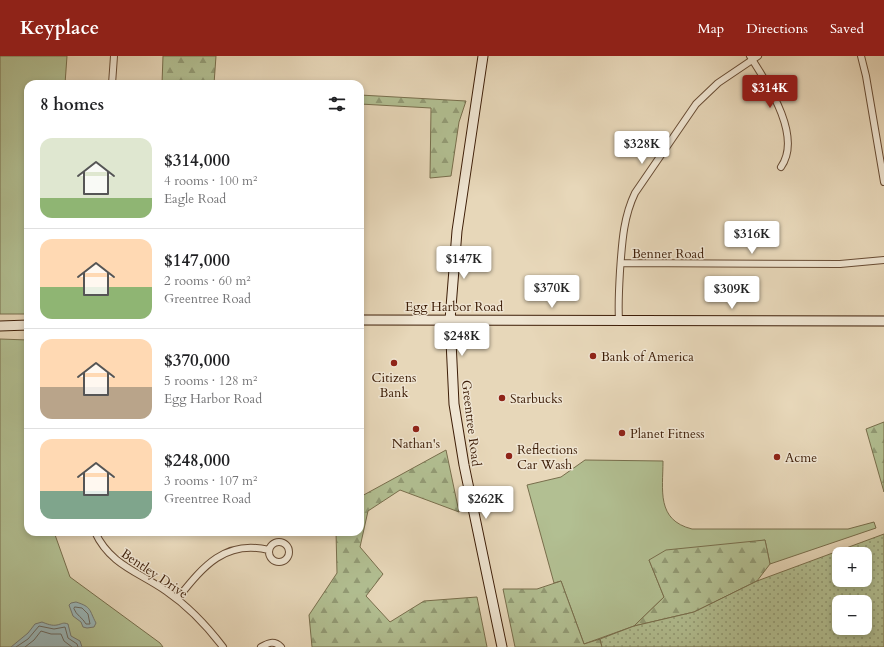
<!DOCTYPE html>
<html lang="en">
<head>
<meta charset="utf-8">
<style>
  :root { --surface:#fff; --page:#f2f2f2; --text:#202124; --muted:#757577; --line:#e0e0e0; --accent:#8f2418 }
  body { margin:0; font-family:Cardo,serif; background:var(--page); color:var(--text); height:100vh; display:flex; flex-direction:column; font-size:15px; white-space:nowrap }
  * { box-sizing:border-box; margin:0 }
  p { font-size:13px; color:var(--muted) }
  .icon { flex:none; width:22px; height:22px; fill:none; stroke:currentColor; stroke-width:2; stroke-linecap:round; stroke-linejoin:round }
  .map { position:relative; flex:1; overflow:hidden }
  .side { position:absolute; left:24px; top:24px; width:340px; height:456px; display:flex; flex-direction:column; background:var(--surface); border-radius:12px; box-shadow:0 2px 6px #0003 }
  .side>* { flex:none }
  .fabs { position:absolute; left:832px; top:491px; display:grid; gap:8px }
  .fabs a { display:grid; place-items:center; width:40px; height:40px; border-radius:8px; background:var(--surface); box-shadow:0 2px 6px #0003; font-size:20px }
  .price { position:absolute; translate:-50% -34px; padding:0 9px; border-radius:4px; background:#fff; color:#222; font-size:13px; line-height:26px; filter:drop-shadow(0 1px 2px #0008) }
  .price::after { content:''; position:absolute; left:50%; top:24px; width:12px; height:9px; margin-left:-6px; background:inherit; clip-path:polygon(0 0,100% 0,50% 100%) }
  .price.current { background:var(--accent); color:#fff }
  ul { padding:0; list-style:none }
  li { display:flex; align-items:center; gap:12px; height:100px; padding:0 16px }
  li+li { border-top:1px solid var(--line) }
  li span { display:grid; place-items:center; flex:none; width:112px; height:80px; border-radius:12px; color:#555 }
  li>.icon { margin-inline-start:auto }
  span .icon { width:48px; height:48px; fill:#fffc; stroke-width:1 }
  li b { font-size:17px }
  h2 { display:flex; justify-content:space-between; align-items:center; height:48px; padding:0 16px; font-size:17px }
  header { display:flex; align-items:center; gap:24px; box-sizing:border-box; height:56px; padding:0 20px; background:var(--accent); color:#fff }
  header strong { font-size:19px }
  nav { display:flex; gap:22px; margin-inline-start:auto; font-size:14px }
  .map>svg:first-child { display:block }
  .grass { fill:#b2bf92; stroke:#786e4c }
  .forest { fill:url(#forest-firs); stroke:#786e4c }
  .park { fill:url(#park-dots); stroke:#786e4c; fill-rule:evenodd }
  .water { fill:#9ab7b9; stroke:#757972 }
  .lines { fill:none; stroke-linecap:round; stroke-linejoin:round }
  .shore { stroke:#6c6a60; stroke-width:1 }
  .street-casing { stroke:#684c34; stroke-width:8 }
  .secondary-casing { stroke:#3d1d07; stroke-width:11 }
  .street { stroke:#efe5d2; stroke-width:6 }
  .secondary { stroke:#efe5d2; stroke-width:9 }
  .poi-dot { fill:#8f2418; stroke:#efe5d2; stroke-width:1.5 }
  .labels { text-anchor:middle; stroke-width:3; stroke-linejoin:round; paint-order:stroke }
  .street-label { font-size:13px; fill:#3d1d07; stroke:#efe5d2 }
  .poi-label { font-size:13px; fill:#3d1d07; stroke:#efe5d2; text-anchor:start }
</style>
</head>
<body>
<header>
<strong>Keyplace</strong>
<nav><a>Map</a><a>Directions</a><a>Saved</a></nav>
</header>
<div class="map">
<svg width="884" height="591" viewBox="0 0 884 591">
  <defs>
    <pattern id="forest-firs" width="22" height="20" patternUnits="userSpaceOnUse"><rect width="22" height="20" fill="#b2bf92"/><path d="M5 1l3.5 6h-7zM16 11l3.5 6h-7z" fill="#929b75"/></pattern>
    <pattern id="park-dots" width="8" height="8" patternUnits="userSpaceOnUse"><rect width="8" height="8" fill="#b2bf92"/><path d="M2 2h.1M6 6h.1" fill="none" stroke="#929b75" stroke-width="1.8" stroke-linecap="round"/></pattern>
  </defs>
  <rect width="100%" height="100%" fill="#e7d7b9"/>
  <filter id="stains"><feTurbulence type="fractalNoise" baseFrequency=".005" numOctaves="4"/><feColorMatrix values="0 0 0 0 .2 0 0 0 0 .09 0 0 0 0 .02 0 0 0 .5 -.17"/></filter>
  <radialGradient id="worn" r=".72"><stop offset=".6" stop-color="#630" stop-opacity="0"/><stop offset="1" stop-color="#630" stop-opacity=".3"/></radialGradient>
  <!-- grass -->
  <path class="grass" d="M0,0H67L65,28H28V258H0Z
    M0,283L28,284V476H54L70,521L160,587L163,591H0Z
    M585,404L663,405C663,434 656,464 692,473H848L874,466L876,472L770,508L765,484L649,504L664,541L634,570L584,588L561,525L554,527L527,429L561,421Z"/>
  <!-- forest -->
  <path class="forest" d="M163,0H216L214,28H162Z
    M360,39L466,45L459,66L451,120L430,122L431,52L360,48Z
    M884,366V436L866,373Z
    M446,394L459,456L400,434L368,455L360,491L383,518L366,540L390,566L424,545L477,541L487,591H312L309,559L337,517L336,476H360V441Z
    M765,484L770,508L757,525L694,556L634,570L664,541L649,504L666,494Z
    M561,525L584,588L600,583L602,591H515L503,533H537Z"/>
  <!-- park -->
  <path class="park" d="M884,478V591H602L600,583L634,570L694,556L757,525ZM839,498H865V524H839ZM839,546H865V572H839Z"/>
  <!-- water -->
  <path class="water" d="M76,546C92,551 89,554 96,567L94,571L87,572L83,571L81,566L73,560L69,549L71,547Z
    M42,566C47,568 52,570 57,569C62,568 63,566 68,568L71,580L80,585L82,591H11L28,577L35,568Z"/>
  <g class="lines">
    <!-- shore -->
    <path class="shore" d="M75,551L82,552L88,558L90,568H86C83,562 76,559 74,553Z
      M16,591L28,583L39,570L54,573L65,571L68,582L77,588L78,591
      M25,591L34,584L41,575L51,578H61L64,585L72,591"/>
    <!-- street casing -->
    <g class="street-casing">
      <path id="street" d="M750,0C767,27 803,80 781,111
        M861,0L866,20L884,126
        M112,28L114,0
        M621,207L840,208L884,204
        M619,264C618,248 619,232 620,215C622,188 623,162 635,137L696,48L718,27L758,0
        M95,476C110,509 139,516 166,535C188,550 207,570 223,591
        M269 496a10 10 0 1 1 20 0a10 10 0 1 1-20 0Z
        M177,543C202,512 224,483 269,494
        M261,591C268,587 274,584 281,591"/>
    </g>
    <!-- secondary casing -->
    <g class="secondary-casing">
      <path id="secondary" d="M483,0L457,175L450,264L454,348L464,409L502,591
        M360,264L884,265
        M0,270L28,269"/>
    </g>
    <!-- street -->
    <use href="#street" class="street"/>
    <!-- secondary -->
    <use href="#secondary" class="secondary"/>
  </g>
  <!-- markers -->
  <g class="poi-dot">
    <circle cx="593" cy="300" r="4"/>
    <circle cx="394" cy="307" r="4"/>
    <circle cx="502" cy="342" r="4"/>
    <circle cx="416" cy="373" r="4"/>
    <circle cx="622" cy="377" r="4"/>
    <circle cx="509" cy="400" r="4"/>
    <circle cx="777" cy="401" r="4"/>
  </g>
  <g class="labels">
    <!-- street labels -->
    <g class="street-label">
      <text x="668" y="202">Benner Road</text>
      <text x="454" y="255">Egg Harbor Road</text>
      <text transform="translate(472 367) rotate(83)" y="5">Greentree Road</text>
      <text transform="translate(155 517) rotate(34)" y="5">Bentley Drive</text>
    </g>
    <!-- poi labels -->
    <g class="poi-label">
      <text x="601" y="305">Bank of America</text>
      <text x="394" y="326" text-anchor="middle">Citizens<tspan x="394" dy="15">Bank</tspan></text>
      <text x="510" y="347">Starbucks</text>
      <text x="630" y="382">Planet Fitness</text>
      <text x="416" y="392" text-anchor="middle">Nathan's</text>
      <text x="517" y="398">Reflections<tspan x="517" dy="15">Car Wash</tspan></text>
      <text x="785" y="406">Acme</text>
    </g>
  </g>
  <rect width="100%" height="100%" filter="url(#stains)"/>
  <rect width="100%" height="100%" fill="url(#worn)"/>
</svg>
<div class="fabs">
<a>+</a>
<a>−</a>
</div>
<b class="price current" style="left:770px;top:53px">$314K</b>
<b class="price" style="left:642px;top:109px">$328K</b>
<b class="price" style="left:752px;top:199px">$316K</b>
<b class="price" style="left:464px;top:224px">$147K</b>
<b class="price" style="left:552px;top:253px">$370K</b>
<b class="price" style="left:732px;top:254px">$309K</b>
<b class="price" style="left:462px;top:301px">$248K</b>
<b class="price" style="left:486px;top:464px">$262K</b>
<section class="side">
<h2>8 homes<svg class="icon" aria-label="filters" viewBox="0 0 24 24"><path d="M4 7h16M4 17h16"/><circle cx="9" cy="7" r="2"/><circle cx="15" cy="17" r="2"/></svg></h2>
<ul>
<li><span style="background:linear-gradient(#dfe7d0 75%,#8fb573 0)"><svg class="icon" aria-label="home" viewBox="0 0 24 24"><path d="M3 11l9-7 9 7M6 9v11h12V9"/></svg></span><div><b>$314,000</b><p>4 rooms · 100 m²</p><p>Eagle Road</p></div></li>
<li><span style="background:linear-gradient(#ffd9b3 60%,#8fb573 0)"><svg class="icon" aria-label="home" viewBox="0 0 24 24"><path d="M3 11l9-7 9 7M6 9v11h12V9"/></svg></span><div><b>$147,000</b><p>2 rooms · 60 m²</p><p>Greentree Road</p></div></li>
<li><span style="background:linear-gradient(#ffd9b3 60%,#b9a48a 0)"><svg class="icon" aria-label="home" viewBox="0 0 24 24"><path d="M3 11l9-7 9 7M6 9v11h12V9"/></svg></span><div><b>$370,000</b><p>5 rooms · 128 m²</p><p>Egg Harbor Road</p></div></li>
<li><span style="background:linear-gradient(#ffd9b3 65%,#7fa58c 0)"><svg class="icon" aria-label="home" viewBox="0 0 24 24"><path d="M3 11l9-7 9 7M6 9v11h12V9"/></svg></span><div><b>$248,000</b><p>3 rooms · 107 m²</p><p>Greentree Road</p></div></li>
</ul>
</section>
</div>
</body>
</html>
